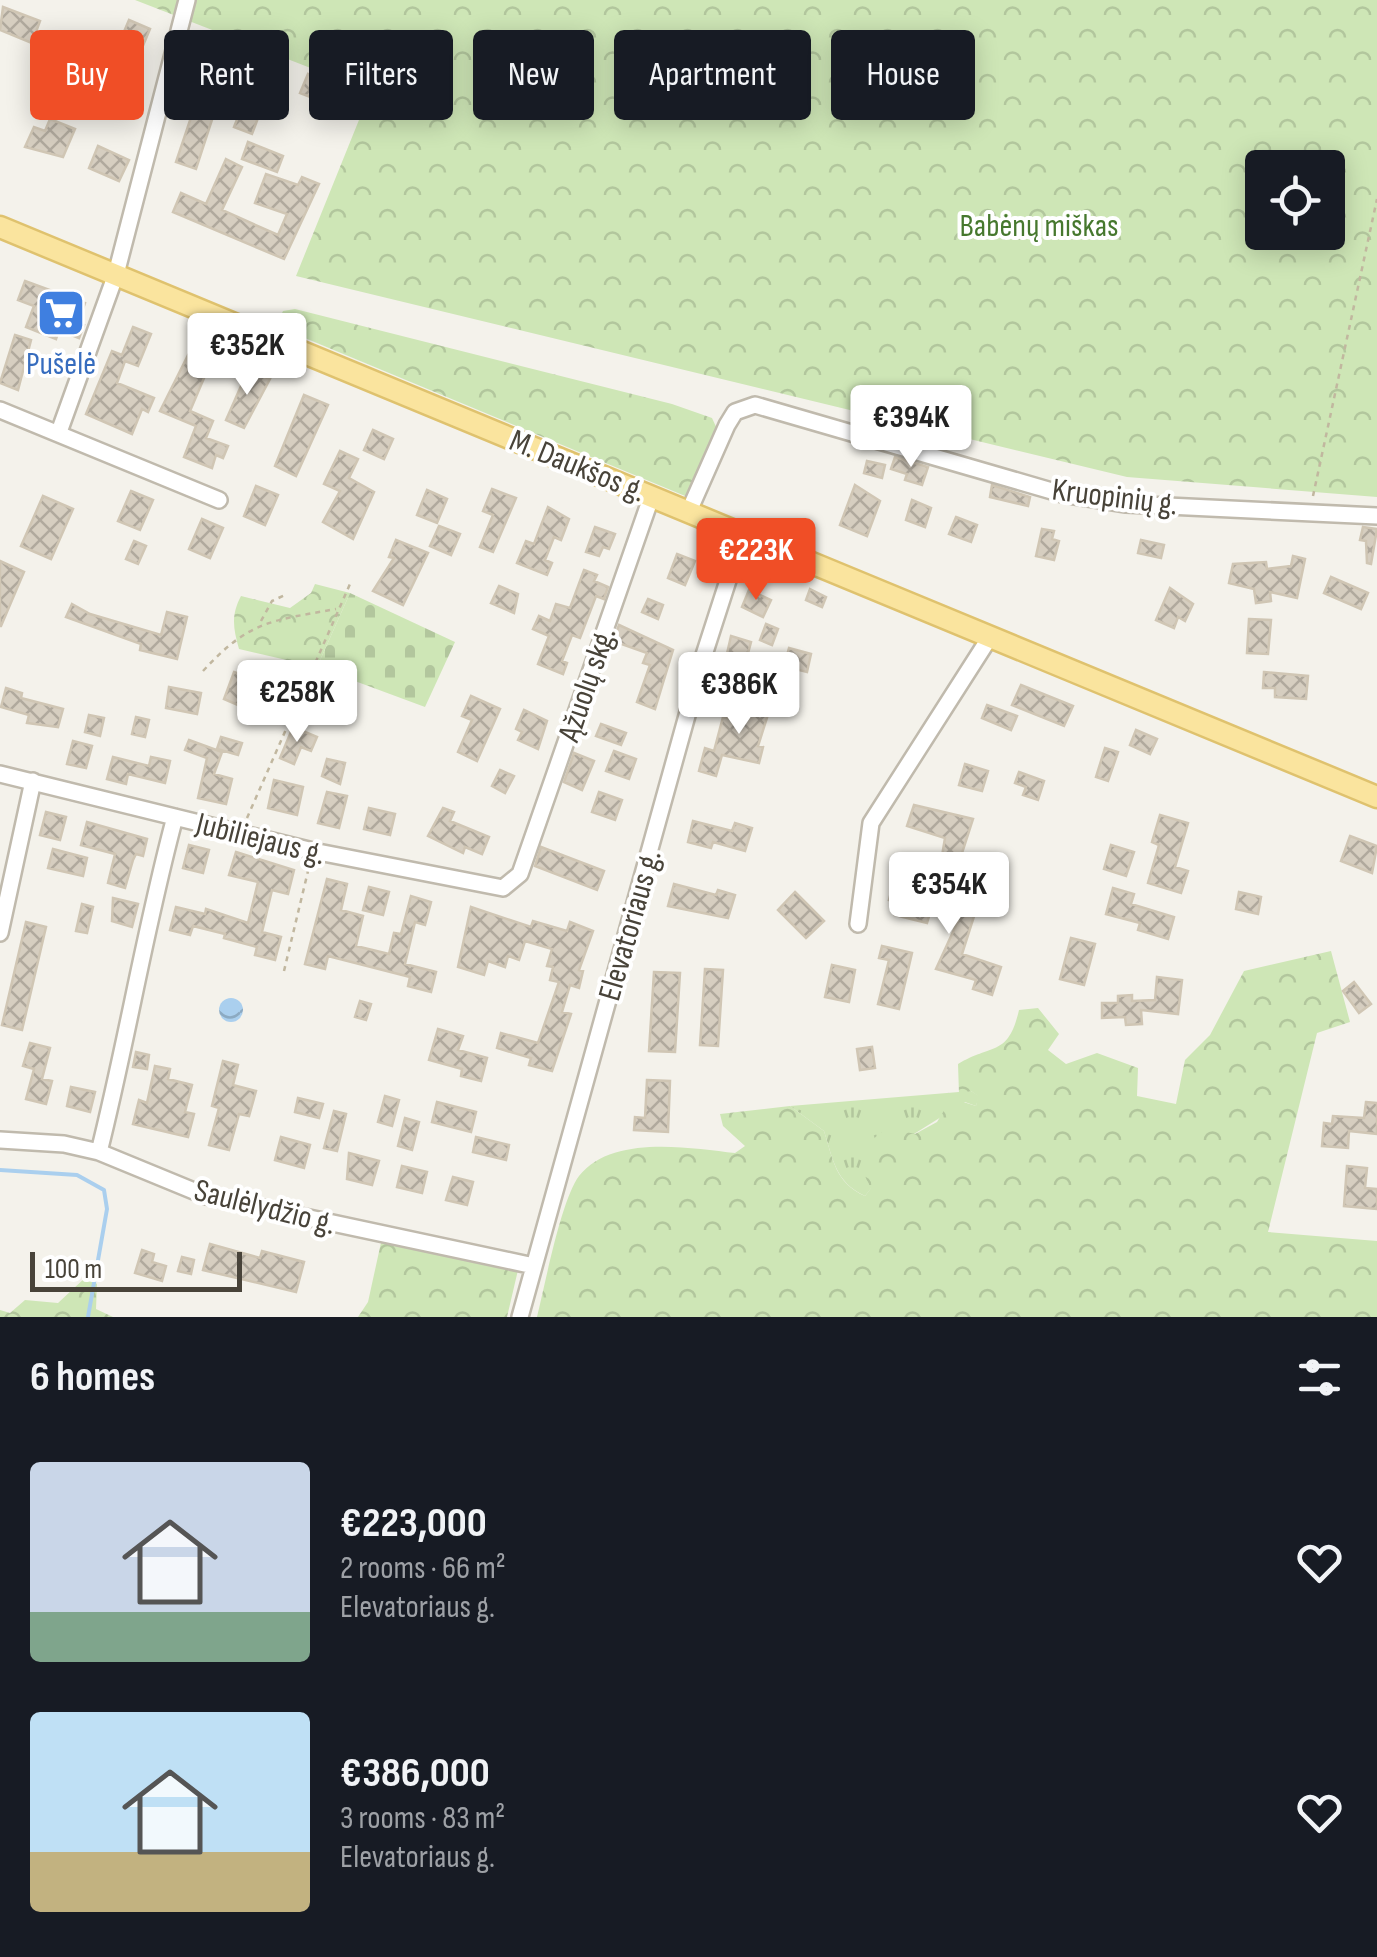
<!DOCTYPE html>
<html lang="en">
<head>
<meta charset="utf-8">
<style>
  :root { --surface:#171b24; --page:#20242c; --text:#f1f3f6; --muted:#9ea1a6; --accent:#f04e26 }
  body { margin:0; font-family:"Sofia Sans Condensed",sans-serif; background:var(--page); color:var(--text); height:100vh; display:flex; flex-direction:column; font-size:38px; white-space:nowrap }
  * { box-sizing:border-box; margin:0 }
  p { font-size:32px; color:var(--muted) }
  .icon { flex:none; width:55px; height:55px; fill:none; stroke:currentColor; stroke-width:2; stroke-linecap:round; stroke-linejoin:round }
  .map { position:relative; height:1317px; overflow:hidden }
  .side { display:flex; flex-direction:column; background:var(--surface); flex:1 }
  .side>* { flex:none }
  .top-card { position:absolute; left:30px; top:30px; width:1318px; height:90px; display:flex; gap:20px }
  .controls { position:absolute; left:1245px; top:150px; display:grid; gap:20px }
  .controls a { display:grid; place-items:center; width:100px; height:100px; border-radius:10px; background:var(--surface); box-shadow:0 5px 25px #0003; font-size:50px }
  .scale { position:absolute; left:30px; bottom:25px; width:212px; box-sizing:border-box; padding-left:10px; border:5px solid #484339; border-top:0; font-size:28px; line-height:35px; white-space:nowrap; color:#484339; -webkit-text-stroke:8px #fff; paint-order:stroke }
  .price { position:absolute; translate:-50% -85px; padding:0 22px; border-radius:10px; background:#fff; color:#222; font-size:32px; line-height:65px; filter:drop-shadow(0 2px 5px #0008) }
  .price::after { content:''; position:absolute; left:50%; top:60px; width:30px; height:22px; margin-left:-15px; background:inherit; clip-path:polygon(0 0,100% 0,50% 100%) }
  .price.selected { background:var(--accent); color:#fff }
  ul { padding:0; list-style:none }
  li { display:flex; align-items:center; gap:30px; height:250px; padding:0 30px }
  li span { display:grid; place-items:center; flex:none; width:280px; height:200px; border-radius:10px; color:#555 }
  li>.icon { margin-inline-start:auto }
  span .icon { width:120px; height:120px; fill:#fffc; stroke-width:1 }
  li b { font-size:42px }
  h2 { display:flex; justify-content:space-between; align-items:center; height:120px; padding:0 30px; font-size:42px }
  .pill { padding:0 35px; border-radius:10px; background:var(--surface); box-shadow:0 5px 25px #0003; font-size:35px; line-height:90px }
  .pill.selected { background:var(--accent); color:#fff }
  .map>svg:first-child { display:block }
  .grass { fill:url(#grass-tufts) }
  .forest { fill:url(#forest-crowns); fill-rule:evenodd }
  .cemetery { fill:url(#cemetery-stones) }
  .water { fill:url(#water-waves) }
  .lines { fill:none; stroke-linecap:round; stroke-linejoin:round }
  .stream { stroke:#aacfee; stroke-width:4 }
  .building { fill:url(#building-cross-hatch); stroke:#d0c6b4; stroke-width:2.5 }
  .minor-casing { stroke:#c0baad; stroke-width:20 }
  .major-casing { stroke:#dfc26e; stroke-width:25 }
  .path { stroke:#c1b79f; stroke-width:2.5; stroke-dasharray:5 5; stroke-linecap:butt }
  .minor { stroke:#fff; stroke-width:15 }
  .major { stroke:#fae49e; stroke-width:20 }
  .labels { text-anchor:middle; stroke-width:8; stroke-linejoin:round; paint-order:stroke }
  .park-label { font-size:32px; fill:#46782e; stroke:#fff }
  .shop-label { font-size:32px; fill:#366cbe; stroke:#fff }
  .street-label { font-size:32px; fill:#484339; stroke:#fff }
</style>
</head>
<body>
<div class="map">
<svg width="1377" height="1317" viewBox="0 0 1377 1317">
  <defs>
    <pattern id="grass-tufts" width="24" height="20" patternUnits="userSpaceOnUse" patternTransform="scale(2.5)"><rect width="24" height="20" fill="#cee6b6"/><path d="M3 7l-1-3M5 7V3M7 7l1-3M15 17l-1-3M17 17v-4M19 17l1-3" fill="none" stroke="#b2c69d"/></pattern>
    <pattern id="forest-crowns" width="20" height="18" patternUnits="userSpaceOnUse" patternTransform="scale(2.5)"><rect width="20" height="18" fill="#cee6b6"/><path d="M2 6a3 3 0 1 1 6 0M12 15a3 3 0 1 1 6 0" fill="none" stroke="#b2c69d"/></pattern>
    <pattern id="cemetery-stones" width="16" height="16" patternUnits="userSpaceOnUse" patternTransform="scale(2.5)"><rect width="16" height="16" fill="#cee6b6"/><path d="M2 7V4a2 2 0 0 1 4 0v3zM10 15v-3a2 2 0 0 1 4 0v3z" fill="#b2c69d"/></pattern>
    <pattern id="water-waves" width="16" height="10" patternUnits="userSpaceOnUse" patternTransform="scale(2.5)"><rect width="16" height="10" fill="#aacfee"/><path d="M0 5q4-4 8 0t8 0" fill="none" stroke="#8caac2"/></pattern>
    <pattern id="building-cross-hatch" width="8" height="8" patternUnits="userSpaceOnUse" patternTransform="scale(2.5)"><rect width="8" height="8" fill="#d6cec0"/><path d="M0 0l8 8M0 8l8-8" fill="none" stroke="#b0a99d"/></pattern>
  </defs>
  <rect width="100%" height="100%" fill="#f4f2eb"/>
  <!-- grass -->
  <path class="grass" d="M971,1091L979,1096L976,1106L965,1102L914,1134L865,1196C835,1182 833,1159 824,1131L790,1106Z"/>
  <!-- forest -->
  <path class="forest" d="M135,0H1377V497L1127,477L296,276L363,110L361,92L344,81ZM1262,168H1328V232H1262Z
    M295,309L672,404L712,418L718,431L690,498L276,326L283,311Z
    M315,584L350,593L317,667L239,649C233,628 231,615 241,596L290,608L311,593Z
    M1331,951L1350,1022L1317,1033L1268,1232L1377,1241V1317H537C545,1285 561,1200 579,1176C612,1134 690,1148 735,1153L745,1146L723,1126L720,1114L790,1106L824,1131C833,1159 835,1183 865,1196L871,1188C855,1162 863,1143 888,1128L915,1134L937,1122L948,1104L957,1100L976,1106L978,1096L971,1091L959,1094L958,1064C993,1043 1008,1057 1019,1010L1038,1008L1059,1034L1048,1050L1066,1064L1097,1053L1138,1068L1137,1096L1176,1104L1185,1060L1210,1035L1244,971Z
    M382,1238L518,1270L507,1317H358L368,1302Z
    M87,1276L97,1284L96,1309L113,1317H0V1310L10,1313L25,1300L58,1303Z"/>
  <!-- cemetery -->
  <path class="cemetery" d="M350,593L455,642L425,707L317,667Z"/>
  <!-- water -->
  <path class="water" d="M219 1010a12 12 0 1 1 24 0a12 12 0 1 1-24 0Z"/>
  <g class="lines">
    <!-- stream -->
    <path class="stream" d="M0,1170L77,1175L104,1190L107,1209L88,1317"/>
  </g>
  <!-- building -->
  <path class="building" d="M3,7L40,21L32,43L0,30Z
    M129,20L150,29L139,55L118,46Z
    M216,43L235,49L196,169L176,162Z
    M308,74L351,92L344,110L300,93Z
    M253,79L270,86L252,134L234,127Z
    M83,92L117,105L112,117L78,104Z
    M50,119L75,129L63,157L25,147L34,127L45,131Z
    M248,142L283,156L277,172L242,159Z
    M98,146L129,160L119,181L89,168Z
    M226,159L242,167L222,210L278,235L287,214L255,203L266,174L298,185L302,177L319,184L284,259L173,212L181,193L206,204Z
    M25,281L85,303L78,323L84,325L79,338L59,330L56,339L26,327L34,306L18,300Z
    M133,327L151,334L138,366L125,361L117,383L154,398L148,412L142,409L132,434L86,414L112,351L122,355Z
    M15,335L31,340L18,390L0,383Z
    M188,355L210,364L190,411L213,421L206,438L228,446L223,458L216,455L212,468L184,457L196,426L160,411Z
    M248,370L270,379L244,428L226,420Z
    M304,395L328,405L296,476L275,466Z
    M373,430L393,439L384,459L364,450Z
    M340,451L358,459L349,478L374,492L353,539L323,522L340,491L324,484Z
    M895,457L928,467L922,485L905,480L907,474L891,469Z
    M867,461L885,465L882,478L864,473Z
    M855,485L880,501L867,536L840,525Z
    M992,485L1030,497L1028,506L990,497Z
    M256,486L278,495L265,525L244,516Z
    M492,489L516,498L493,552L480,547L493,515L483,511Z
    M427,490L447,499L437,523L417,515Z
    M131,491L153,500L140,530L118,521Z
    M43,496L73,509L51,559L21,546Z
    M912,500L931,508L925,527L906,520Z
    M548,507L569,519L561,540L554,537L545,560L552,563L547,575L517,563L526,541L534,544Z
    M956,517L977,525L971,542L949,534Z
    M202,519L223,528L210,558L189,549Z
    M439,526L460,534L451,555L430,546Z
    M595,527L615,534L609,549L603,547L599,556L586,552Z
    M1363,527L1377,529L1371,564L1367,563L1366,541L1360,540Z
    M1042,529L1054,531L1052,539L1059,541L1054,560L1036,556Z
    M396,540L428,553L403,605L373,591L394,558L389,557Z
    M1141,540L1164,545L1161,558L1138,553Z
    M134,541L146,546L138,564L126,559Z
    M677,554L695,561L685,585L668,578Z
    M1293,556L1305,559L1297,598L1270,592L1271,601L1256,603L1254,589L1229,583L1233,564L1266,562L1267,569L1291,566Z
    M0,561L24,572L1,626H0Z
    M584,570L597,575L594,581L608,587L604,599L596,596L580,638L572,635L562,661L567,663L563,674L538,664L549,636L533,629L539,616L550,621L556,604L570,608Z
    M1331,577L1368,593L1361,609L1324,593Z
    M499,586L518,594L514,613L491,603Z
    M1170,588L1193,604L1185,621L1178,617L1174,628L1156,620Z
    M810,589L826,597L822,607L806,600Z
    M749,590L771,600L763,617L742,607Z
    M648,599L663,605L658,619L642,612Z
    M72,604L90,614L161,635L167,612L187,617L177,659L140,650L141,644L66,617Z
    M1249,619L1271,620L1268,654L1247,653Z
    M766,624L778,629L772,645L760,640Z
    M619,625L673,650L655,709L637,702L650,665L643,663L647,653L613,641Z
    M731,636L751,642L736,698L718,693Z
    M789,648L811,654L807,672L784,666Z
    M234,672L255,680L245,708L224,699Z
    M1264,672L1308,676L1306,699L1275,697V688H1263Z
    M1021,685L1073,706L1064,726L1012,705Z
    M169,687L201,693L197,714L166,708Z
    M6,688L22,693L21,698L63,709L58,727L27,723L29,715L1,707Z
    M471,696L500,709L477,761L458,752L472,720L462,716Z
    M744,697L772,702L758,746L763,747L759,763L722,755L716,776L699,771L705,748L714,751L723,717L740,721Z
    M987,705L1017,716L1011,730L982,718Z
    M524,710L547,721L538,749L518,740L522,732L516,729Z
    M89,715L104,718L100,736L85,732Z
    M136,717L149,720L145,737L132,734Z
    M601,724L626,733L621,745L596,736Z
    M293,727L317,737L311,751L301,747L294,764L280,758Z
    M1136,730L1157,739L1150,754L1130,745Z
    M221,737L242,743L238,755L217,749Z
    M189,740L222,752L214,774L232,779L226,804L198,798L207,758L185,750Z
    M73,741L92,746L86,768L67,764Z
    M1105,748L1118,752L1108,781L1096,777Z
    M614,751L636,759L629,779L606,771Z
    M574,753L594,761L582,790L564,782Z
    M113,757L149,766L151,757L170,761L165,783L128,774L126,784L107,779Z
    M327,759L345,763L340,784L322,776Z
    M965,764L988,771L982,791L959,785Z
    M500,770L514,776L505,793L492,786Z
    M1019,772L1044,781L1038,800L1023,795L1026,787L1015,783Z
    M274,780L303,787L297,815L268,808Z
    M327,792L347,796L339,828L318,823Z
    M599,792L622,800L615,820L592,812Z
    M914,805L973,819L962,853L977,856L970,885L949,880L953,864L941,862L945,838L907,826Z
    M369,808L395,814L390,835L364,829Z
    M443,808L454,812L450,821L489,837L482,854L465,847L463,853L428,836Z
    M46,812L66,817L60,840L40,835Z
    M1160,815L1188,823L1175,867L1188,871L1181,893L1148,883L1159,845L1152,842Z
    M693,821L732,831L735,823L752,828L745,851L713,842L711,848L688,842Z
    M87,822L147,839L143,856L136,854L133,860L125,888L108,883L115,854L81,845Z
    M1350,836L1377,846L1372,873L1341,861Z
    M189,845L209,850L203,873L183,868Z
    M1111,845L1134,852L1126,876L1104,869Z
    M541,847L604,871L597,890L535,866Z
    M53,849L87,858L83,876L48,868Z
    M236,852L294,870L288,894L272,890L262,932L281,937L275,960L255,955L257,947L224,938L225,934L193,926L190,935L170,930L176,907L205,914L206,909L248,923L258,882L229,875Z
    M327,879L347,884L341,910L363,916L356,946L389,954L394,933L401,934L411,896L431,902L425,925L415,922L405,964L436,972L431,992L408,986L410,977L328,956L325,969L305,964Z
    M674,884L716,895L718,890L735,895L728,918L668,906Z
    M893,884L918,891L916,898L976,910L962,954L1001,967L992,995L973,989L976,980L936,969L958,921L930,913L927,923L895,915L898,902L889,900Z
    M369,887L389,892L383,915L363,910Z
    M1113,888L1134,894L1131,904L1174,917L1168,939L1138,930L1140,923L1106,914Z
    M795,892L824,921L806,938L778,910Z
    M1239,892L1261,897L1258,914L1236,909Z
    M113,898L138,904L132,927L112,921Z
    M82,904L93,907L87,933L76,931Z
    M471,907L531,927L533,921L567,931L570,922L593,931L579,970L583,971L579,988L570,985L562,1012L571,1014L552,1071L529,1065L531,1058L497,1048L501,1033L538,1043L559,982L550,980L553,967L547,966L552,949L525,941L519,960L508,956L505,967L488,961L484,975L458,967Z
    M26,922L46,927L22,1030L2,1025Z
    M1071,938L1095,944L1084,985L1060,979Z
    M882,946L912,953L899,1009L878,1004L889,960L879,958Z
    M832,965L855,970L849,1002L825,997Z
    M705,969L723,970L718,1046L700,1045Z
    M654,972L680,973L675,1052L649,1051Z
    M1157,977L1182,980L1178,1014L1141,1010L1142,1024L1126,1025L1125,1017L1102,1018V1003H1118V996L1132,995V1001L1155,1000Z
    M1354,982L1371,1004L1359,1013L1343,991Z
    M360,1001L371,1004L366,1020L355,1017Z
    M438,1029L463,1036L458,1050L487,1058L481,1081L461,1076L462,1069L429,1060Z
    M30,1043L50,1048L42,1079L52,1081L46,1104L26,1099L34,1069L23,1066Z
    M872,1047L875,1068L860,1070L857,1049Z
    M136,1052L149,1055L147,1069L133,1067Z
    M223,1061L238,1065L233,1085L256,1091L249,1116L239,1114L229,1150L209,1145L219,1108L212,1106Z
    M155,1066L170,1069L168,1079L192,1085L185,1112L194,1114L188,1137L133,1124L139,1100L147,1103Z
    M647,1080L670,1081L668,1132L634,1130L635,1117L645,1118Z
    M71,1087L95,1092L90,1112L67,1106Z
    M385,1096L399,1100L392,1126L378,1122Z
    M298,1098L323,1104L319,1118L295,1112Z
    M437,1102L476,1112L471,1132L432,1122Z
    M1366,1102L1377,1103V1134L1349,1131L1348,1148L1322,1146L1324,1123L1332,1124L1333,1116L1364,1118Z
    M334,1111L346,1114L337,1151L324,1148Z
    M405,1118L419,1122L412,1150L398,1146Z
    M281,1137L310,1145L304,1168L275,1160Z
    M476,1137L509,1145L506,1160L473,1152Z
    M349,1153L379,1161L372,1185L347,1179Z
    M402,1166L427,1172L422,1193L397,1187Z
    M1347,1166L1367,1168L1365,1188L1377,1189V1209L1344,1206Z
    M453,1177L473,1182L467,1205L446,1200Z
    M210,1244L260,1258L262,1251L304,1262L296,1292L203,1270Z
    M142,1250L154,1254L152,1262L166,1266L162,1281L135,1273Z
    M182,1257L194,1260L191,1274L178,1271Z"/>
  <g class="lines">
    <!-- minor casing -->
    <g class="minor-casing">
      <path id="minor" d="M0,410L219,500
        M59,432L116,274L187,0
        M689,511L727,425L735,412L755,405L1062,494L1126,504L1377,516
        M0,774L313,851L503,888L520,874L652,495
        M858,924L871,823L990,637
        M0,933L33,781
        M0,1140L64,1144L99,1152L206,1196L534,1266
        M99,1152C127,1041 145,928 175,817
        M520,1317L703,658L743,534"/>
    </g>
    <!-- major casing -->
    <g class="major-casing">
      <path id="major" d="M0,227L1377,797"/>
    </g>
    <!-- path -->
    <path class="path" d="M1313,496L1377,199
      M261,621L272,601L285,595
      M203,671C250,620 271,621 336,609
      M247,818L350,584
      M284,971L309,867"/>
    <!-- minor -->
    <use href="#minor" class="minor"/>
    <!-- major -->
    <use href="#major" class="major"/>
  </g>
  <!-- icons -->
  <defs>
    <g id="supermarket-square" transform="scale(2.5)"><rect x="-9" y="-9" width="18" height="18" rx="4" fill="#3f7fe0" stroke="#fff"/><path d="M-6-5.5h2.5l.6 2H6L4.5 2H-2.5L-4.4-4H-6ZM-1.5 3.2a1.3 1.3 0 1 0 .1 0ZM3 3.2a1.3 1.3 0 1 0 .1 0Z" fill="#fff"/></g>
  </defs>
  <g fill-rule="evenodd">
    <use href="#supermarket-square" x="61" y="313"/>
  </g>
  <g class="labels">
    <!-- park labels -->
    <g class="park-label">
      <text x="1039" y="236">Babėnų miškas</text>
    </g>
    <!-- shop labels -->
    <g class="shop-label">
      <text x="61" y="374">Pušelė</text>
    </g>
    <!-- street labels -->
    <g class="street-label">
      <text transform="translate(578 465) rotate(22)" y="11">M. Daukšos g.</text>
      <text transform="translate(1115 496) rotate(7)" y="11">Kruopinių g.</text>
      <text transform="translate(586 684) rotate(-71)" y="11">Ąžuolų skg.</text>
      <text transform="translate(261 838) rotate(14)" y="11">Jubiliejaus g.</text>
      <text transform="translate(629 925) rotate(-74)" y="11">Elevatoriaus g.</text>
      <text transform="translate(265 1206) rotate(14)" y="11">Saulėlydžio g.</text>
    </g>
  </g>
</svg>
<div class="controls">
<a><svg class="icon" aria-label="locate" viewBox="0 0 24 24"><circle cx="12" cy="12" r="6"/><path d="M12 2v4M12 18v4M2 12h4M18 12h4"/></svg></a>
</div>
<div class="scale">100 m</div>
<b class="price" style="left:247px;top:398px">€352K</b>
<b class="price" style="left:911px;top:470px">€394K</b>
<b class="price selected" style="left:756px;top:603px">€223K</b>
<b class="price" style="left:739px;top:737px">€386K</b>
<b class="price" style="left:297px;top:745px">€258K</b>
<b class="price" style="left:949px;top:937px">€354K</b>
<div class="top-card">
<a class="pill selected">Buy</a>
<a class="pill">Rent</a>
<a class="pill">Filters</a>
<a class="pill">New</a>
<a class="pill">Apartment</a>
<a class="pill">House</a>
</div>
</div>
<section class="side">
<h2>6 homes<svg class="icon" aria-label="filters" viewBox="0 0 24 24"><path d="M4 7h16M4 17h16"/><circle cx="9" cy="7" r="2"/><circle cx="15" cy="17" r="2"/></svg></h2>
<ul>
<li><span style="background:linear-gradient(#c9d6e8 75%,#7fa58c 0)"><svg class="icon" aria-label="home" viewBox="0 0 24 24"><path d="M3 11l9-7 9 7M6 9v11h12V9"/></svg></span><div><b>€223,000</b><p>2 rooms · 66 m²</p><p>Elevatoriaus g.</p></div><svg class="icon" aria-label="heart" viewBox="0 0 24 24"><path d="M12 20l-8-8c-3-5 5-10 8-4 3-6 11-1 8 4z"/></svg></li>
<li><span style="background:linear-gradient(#bfe0f5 70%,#c2b280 0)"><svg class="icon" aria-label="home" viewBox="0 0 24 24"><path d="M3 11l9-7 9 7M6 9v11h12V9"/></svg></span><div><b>€386,000</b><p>3 rooms · 83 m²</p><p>Elevatoriaus g.</p></div><svg class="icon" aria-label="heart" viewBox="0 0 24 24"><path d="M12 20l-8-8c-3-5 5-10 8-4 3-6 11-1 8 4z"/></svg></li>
</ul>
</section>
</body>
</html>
